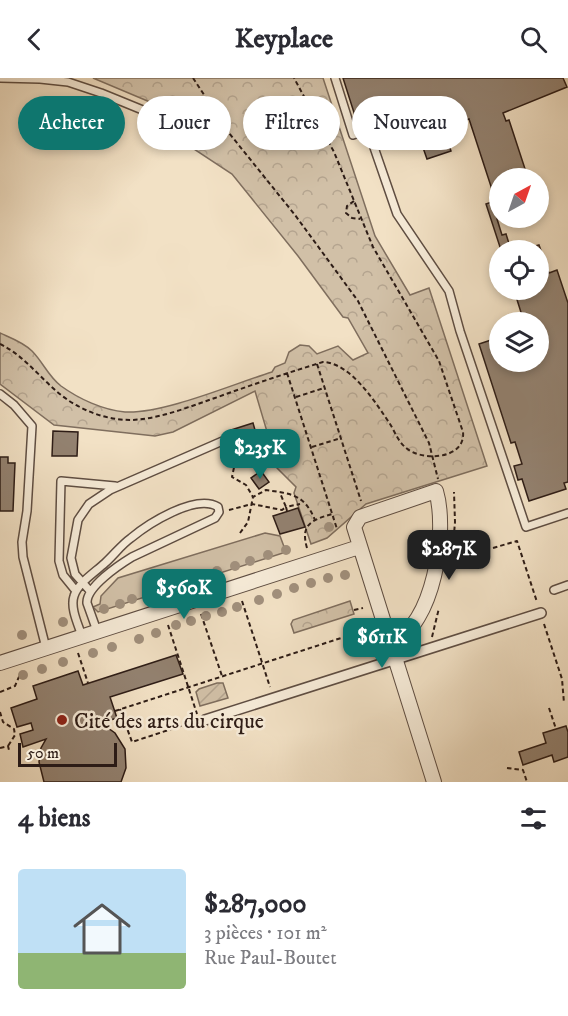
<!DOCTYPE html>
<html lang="fr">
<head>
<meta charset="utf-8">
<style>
  :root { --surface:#fff; --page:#f2f2f3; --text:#2b2b33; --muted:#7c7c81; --accent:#0f766e }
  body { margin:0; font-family:"IM FELL DW Pica",serif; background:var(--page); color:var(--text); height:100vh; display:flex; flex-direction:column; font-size:22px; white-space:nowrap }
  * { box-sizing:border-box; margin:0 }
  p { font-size:20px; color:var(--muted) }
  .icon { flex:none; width:33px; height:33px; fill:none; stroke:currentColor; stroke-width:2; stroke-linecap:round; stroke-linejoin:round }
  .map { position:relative; height:704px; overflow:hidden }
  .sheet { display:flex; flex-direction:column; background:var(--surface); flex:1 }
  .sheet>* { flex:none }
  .guide { position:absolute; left:18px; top:18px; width:532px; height:54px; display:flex; gap:12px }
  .needle { width:39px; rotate:40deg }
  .fabs { position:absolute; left:489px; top:90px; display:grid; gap:12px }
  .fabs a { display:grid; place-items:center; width:60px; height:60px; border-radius:50%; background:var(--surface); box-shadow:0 3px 9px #0003; font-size:30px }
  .scale { position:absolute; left:18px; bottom:15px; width:99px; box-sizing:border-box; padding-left:6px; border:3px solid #2d1c16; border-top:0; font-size:16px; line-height:21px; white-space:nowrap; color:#2d1c16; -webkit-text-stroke:4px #f7ecd9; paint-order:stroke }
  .price { position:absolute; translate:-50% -51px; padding:0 14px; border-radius:12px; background:var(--accent); color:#fff; font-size:20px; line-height:39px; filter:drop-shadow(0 2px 3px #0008) }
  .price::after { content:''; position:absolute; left:50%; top:36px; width:18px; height:14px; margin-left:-9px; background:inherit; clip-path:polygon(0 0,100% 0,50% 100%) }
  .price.on { background:#222; color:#fff }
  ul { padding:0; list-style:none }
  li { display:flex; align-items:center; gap:18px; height:150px; padding:0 18px }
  li span { display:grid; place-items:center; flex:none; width:168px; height:120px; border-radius:6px; color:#555 }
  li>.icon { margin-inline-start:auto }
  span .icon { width:72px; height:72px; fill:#fffc; stroke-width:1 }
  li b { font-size:26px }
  h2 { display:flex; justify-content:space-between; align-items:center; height:72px; padding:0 18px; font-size:26px }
  .pill { padding:0 21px; border-radius:27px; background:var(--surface); box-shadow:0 3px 9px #0003; font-size:21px; line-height:54px }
  .pill.on { background:var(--accent); color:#fff }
  header { display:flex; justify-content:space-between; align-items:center; height:78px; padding:0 18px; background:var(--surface); font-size:27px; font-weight:700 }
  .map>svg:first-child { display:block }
  .grass { fill:#d1c0a7; stroke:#7f6e5e; stroke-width:1.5 }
  .park { fill:url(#park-crowns); stroke:#7f6e5e; stroke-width:1.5 }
  .garden { fill:url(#garden-furrows); stroke:#7f6e5e; stroke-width:1.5 }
  .building { fill:#938271; stroke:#2d1c16; stroke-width:1.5 }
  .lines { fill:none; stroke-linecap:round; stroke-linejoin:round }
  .service-casing { stroke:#5e4d42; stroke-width:10 }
  .pedestrian-casing { stroke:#5e4d42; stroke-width:12 }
  .minor-casing { stroke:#5e4d42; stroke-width:16 }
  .path { stroke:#2d1c16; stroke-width:2; stroke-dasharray:4.5 3; stroke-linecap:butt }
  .service { stroke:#f7ecd9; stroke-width:7 }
  .pedestrian { stroke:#f7ecd9; stroke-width:9 }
  .minor { stroke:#f7ecd9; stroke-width:14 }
  .tree { fill:#a1907d }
  .poi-dot { fill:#8f2418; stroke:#f7ecd9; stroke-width:2 }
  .labels { text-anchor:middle; stroke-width:5; stroke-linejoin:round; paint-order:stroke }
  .poi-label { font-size:22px; fill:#2d1c16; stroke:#f7ecd9; text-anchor:start }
</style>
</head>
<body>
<header><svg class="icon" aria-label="back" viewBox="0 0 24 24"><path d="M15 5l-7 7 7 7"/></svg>Keyplace<svg class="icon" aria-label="search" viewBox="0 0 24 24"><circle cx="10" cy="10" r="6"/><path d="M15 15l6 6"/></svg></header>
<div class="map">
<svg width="568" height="704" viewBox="0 0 568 704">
  <defs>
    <pattern id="park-crowns" width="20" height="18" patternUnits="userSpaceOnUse" patternTransform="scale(1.5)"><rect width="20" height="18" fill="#d1c0a7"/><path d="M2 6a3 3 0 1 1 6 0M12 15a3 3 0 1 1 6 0" fill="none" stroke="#b4a48f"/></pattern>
    <pattern id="garden-furrows" width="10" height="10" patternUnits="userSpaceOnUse" patternTransform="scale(1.5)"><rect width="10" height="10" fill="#d1c0a7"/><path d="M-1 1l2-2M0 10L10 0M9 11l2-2" fill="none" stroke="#b4a48f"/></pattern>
  </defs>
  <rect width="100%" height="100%" fill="#f2e1c5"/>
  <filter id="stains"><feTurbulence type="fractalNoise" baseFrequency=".00333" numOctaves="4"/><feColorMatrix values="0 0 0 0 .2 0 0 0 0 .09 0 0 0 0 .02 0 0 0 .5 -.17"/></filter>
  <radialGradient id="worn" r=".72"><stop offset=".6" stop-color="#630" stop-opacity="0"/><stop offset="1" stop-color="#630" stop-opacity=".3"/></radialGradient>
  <!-- grass -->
  <path class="grass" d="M265,455L280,458L286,474L98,534L93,529L100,526L101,518L118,500Z"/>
  <!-- park -->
  <path class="park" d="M93,0H323L375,158L410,217L429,210L487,388L366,426L327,460L311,466L294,415L296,409L277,390L280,376L273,374L255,313L173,354L155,358L54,347L0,306V255C11,260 23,264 32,273C43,284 48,298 61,308C79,321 103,332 125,334C164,336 233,306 272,294L275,289L285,285L289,274L300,267L309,268L317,276L338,268L353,282L368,275L348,240L343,239L298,178L232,96L168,54L176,35Z
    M350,523L354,536L294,555L291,546L293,542Z"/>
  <!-- garden -->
  <path class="garden" d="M217,605H223L228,620L200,628L196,614L199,611Z"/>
  <!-- building -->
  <path class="building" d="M343,0H563L567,9L503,35L506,43L509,42L528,100H500V136L469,41L443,49L451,73L427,81L420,61L414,63L413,60L392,66L383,36L357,44Z
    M495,123L501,140L497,141L502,157L506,156L511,172H501L486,126Z
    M539,167L549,195L557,192L568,225V404L564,405L566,411L529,423L522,401L518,402L514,388L522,386L515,364L511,365L479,266L500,259V284H538V244H524L514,212H538V172H521Z
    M253,345L257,359L236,366L231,352Z
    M53,353L78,354L77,378H52Z
    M0,379H8V385H15L13,433H0Z
    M261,393L269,404L259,411L251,400Z
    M298,430L305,449L280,456L273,438Z
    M176,577L183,596L110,619L117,640L101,645L115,655L125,671L126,690L121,704H44L39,684L41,670L46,661L23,669L20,656L33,652L31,645L17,649L11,630L37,621L33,608L78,593L83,607Z
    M566,648L568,654V679L554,684L552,677L523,687L519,674L546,665L543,655Z"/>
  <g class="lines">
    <!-- service casing -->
    <g class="service-casing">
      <path id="service" d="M0,0L40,1L68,4L101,15L172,44L187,48H200L221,43
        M335,0L353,57L368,52L397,136L449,213L460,253L526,449L568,435
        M0,316L14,327L32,348L27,433L22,464L23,479L46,570
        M554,512L568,507
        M76,513L63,497L59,483L61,403L115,408
        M90,513L75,496L71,480L78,442L89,426L110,412L234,358
        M82,558C78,546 70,530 74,518C78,505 94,495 105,485C114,477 121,467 131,460C148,446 196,415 218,429L219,434L215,440L132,479C119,487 86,509 87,525L97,553"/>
    </g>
    <!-- pedestrian casing -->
    <g class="pedestrian-casing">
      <path id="pedestrian" d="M205,642L541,535"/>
    </g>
    <!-- minor casing -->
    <g class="minor-casing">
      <path id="minor" d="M391,565C434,548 448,453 436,413L360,439L354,449L434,704
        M0,585L359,469"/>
    </g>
    <!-- path -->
    <path class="path" d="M193,0L216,35
      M225,50L295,137L358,223L429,365L438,401
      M354,123L347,128L346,135L352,140L360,141
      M0,266C31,281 48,313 78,328C94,337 113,342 131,342C160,341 188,329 215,320C251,307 287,295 323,284C351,285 376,325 390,346C395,354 398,363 405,369C420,384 466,382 463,354L439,283L373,169L334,74L294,0
      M317,286L361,423
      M287,295L337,451
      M296,319L324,310
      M234,369L237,371V375L232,399L246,407L253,419
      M312,369L341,360
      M229,432L252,426L282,432L286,429L280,415
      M287,433L286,429L300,426
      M240,455L248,444L253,419L266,412C292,416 304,416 315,442
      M453,468L455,444L454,414
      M307,470C300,446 312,442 332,436
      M493,470L517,463L537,524
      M242,523L270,609
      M354,532L363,530
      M201,536L222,598
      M544,546L562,601L564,625
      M168,547L197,636
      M432,559L439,530
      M78,575L88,605
      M0,614L15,608L21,594
      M549,630L556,651
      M120,631L132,664L193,644
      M115,633L369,551
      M0,634L3,644L14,651L15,657L8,668
      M0,670L8,668L9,672
      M507,690L523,692L527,704"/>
    <!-- service -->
    <use href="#service" class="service"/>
    <!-- pedestrian -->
    <use href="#pedestrian" class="pedestrian"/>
    <!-- minor -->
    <use href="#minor" class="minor"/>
  </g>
  <!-- trees -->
  <g class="tree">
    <circle cx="329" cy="449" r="5"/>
    <circle cx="286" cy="472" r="5"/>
    <circle cx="268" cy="477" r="5"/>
    <circle cx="250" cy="483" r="5"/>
    <circle cx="235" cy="488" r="5"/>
    <circle cx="217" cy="493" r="5"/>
    <circle cx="345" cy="497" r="5"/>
    <circle cx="200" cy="499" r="5"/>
    <circle cx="328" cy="500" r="5"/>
    <circle cx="187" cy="504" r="5"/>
    <circle cx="311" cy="505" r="5"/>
    <circle cx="173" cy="509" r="5"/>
    <circle cx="294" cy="510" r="5"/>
    <circle cx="157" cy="514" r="5"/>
    <circle cx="277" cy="516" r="5"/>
    <circle cx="132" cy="521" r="5"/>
    <circle cx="259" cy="522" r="5"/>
    <circle cx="120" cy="526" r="5"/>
    <circle cx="237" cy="529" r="5"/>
    <circle cx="104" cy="531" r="5"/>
    <circle cx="222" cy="534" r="5"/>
    <circle cx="206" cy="538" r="5"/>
    <circle cx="191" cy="543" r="5"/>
    <circle cx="63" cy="544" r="5"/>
    <circle cx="176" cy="547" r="5"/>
    <circle cx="156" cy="555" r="5"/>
    <circle cx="22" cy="557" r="5"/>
    <circle cx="139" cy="561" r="5"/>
    <circle cx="112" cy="569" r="5"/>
    <circle cx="93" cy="575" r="5"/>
    <circle cx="63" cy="584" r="5"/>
    <circle cx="42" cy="591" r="5"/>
    <circle cx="23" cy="597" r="5"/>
  </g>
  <!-- markers -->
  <circle class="poi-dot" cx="62" cy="642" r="6"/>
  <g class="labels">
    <!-- poi labels -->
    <g class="poi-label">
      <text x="74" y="650">Cité des arts du cirque</text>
    </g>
  </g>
  <rect width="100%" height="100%" filter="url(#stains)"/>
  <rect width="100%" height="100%" fill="url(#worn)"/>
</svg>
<div class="fabs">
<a><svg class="needle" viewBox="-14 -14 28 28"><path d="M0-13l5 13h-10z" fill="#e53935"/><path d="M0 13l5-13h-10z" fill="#7c7c81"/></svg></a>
<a><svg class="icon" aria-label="locate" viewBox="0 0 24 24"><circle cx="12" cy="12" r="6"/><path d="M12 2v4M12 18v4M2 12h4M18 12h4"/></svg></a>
<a><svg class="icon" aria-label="layers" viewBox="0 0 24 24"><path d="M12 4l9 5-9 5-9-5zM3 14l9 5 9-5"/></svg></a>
</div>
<div class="scale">50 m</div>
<b class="price" style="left:260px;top:402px">$235K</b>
<b class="price on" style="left:449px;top:503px">$287K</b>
<b class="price" style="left:184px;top:542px">$560K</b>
<b class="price" style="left:382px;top:591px">$611K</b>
<div class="guide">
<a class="pill on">Acheter</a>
<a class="pill">Louer</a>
<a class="pill">Filtres</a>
<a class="pill">Nouveau</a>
</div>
</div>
<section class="sheet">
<h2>4 biens<svg class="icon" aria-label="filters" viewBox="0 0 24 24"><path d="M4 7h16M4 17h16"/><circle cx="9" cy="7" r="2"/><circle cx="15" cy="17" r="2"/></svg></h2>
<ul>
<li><span style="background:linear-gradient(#bfe0f5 70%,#8fb573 0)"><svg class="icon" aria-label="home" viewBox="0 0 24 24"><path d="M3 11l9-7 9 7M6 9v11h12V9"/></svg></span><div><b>$287,000</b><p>3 pièces · 101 m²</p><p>Rue Paul-Boutet</p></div></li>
</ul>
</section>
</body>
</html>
